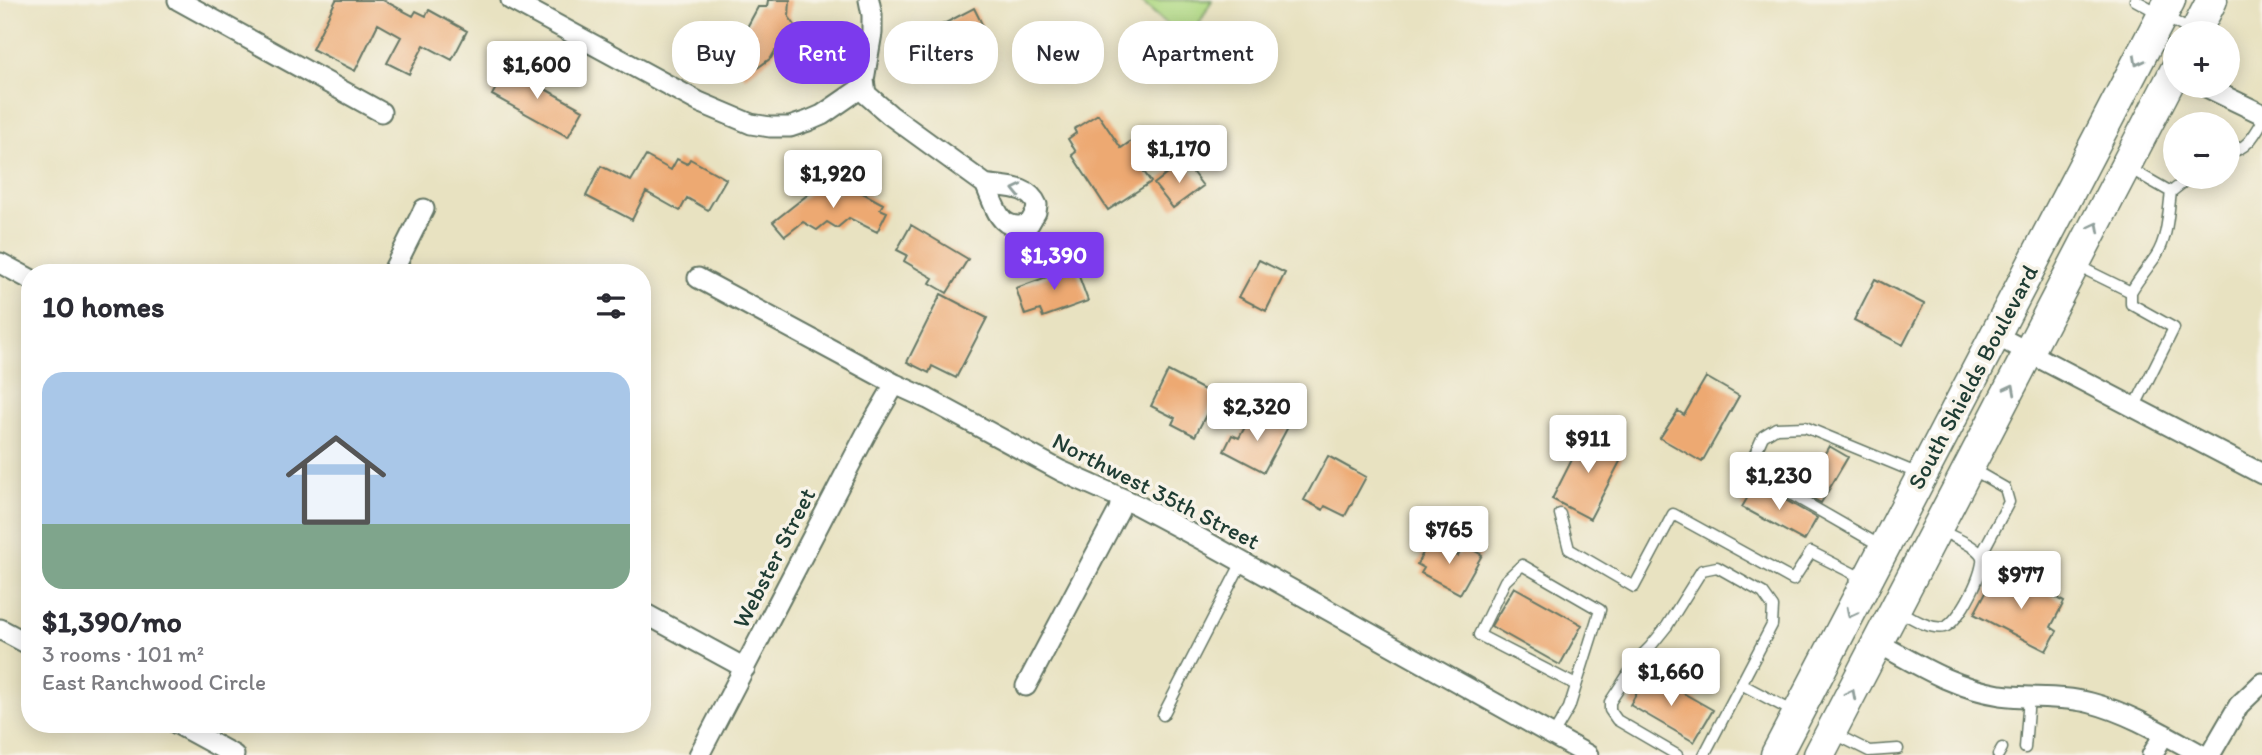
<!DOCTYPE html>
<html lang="en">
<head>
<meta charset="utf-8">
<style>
  :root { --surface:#fff; --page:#f7f7f7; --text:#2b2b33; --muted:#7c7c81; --line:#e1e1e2; --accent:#7c3aed }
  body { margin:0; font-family:Itim,sans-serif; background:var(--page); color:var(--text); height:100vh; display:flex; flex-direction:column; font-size:26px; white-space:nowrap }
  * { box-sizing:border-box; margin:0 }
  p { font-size:23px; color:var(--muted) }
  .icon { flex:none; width:38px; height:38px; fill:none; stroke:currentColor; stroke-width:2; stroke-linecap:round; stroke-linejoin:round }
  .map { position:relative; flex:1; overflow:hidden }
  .details { position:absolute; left:21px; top:264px; width:630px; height:469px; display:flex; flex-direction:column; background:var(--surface); border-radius:28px; box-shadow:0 4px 18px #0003 }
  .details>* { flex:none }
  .banner { position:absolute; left:672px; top:21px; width:665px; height:63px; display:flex; gap:14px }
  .tools { position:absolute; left:2163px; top:21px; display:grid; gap:14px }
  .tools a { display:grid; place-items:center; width:77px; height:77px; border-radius:50%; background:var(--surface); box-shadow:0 4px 18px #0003; font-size:35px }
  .price { position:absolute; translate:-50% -60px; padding:0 16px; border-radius:7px; background:#fff; color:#222; font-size:23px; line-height:46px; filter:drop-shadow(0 2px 4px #0008) }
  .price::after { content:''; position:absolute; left:50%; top:42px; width:21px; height:16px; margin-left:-10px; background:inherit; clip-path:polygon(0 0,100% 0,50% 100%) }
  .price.selected { background:var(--accent); color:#fff }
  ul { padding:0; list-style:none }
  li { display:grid; align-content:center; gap:14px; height:371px; padding:0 21px }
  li+li { border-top:2px solid var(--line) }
  li span { display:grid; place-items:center; height:217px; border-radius:21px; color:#555 }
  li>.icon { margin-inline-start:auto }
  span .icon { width:126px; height:126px; fill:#fffc; stroke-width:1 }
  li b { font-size:30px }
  h2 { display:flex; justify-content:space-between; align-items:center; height:84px; padding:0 21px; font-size:30px }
  .tag { padding:0 24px; border-radius:28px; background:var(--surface); box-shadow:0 4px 18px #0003; font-size:24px; line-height:63px }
  .tag.selected { background:var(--accent); color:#fff }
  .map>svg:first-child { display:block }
  .green { fill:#b0d984; stroke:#688b5c; stroke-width:2 }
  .building { fill:#eda972 }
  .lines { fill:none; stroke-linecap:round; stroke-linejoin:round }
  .service-casing { stroke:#657765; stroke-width:13 }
  .minor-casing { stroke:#657765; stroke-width:23 }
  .primary-casing { stroke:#657765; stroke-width:33 }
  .service { stroke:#fff; stroke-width:10 }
  .minor { stroke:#fff; stroke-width:19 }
  .primary { stroke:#fff; stroke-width:30 }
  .oneway { stroke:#8f9e9a }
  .labels { text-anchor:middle; stroke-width:7; stroke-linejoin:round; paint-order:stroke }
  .street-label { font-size:24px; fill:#1f3d34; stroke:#f7f3e8 }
</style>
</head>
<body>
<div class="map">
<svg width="2262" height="755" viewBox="0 0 2262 755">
  <rect width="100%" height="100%" fill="#f7f3e8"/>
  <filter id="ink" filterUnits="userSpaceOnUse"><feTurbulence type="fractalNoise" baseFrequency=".0143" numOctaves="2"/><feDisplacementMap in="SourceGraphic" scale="14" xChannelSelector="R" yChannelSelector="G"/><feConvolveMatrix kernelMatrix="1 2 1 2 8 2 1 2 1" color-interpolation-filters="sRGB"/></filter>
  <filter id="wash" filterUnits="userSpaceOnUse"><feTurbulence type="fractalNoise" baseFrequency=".00686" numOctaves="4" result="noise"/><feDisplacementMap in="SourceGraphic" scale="28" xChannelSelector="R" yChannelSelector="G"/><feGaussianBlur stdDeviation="1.57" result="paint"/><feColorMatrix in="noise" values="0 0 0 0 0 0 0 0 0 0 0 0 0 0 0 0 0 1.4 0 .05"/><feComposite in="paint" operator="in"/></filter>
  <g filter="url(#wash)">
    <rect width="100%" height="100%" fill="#e8e2c1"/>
    <!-- green -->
    <path class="green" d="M1139,0H1212L1189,43Z"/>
    <g id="blocks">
      <!-- building -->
      <path class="building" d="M336,0H383L413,16L416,11L426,16L429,10L467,31L452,60L424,45L409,74L387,63L401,37L378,24L355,71L312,49Z
        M768,0H790L789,17L797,28L811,36L799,58L786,51H775L771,58L745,77L727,52L749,36L745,31L758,7H767Z
        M974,8L982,24L973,29L977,37L966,43L977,62L953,76L936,45L919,54L911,41Z
        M509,64L538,80L536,84L583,110L568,137L492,95Z
        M1098,114L1121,148L1149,129L1161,148L1138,163L1151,182L1108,210L1072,155L1076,152L1068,139L1076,133L1074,129Z
        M646,156L671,170L677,159L687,164L690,159L726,179L708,210L687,198L680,211L646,192L632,220L586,196L601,166L631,181Z
        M1184,161L1203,186L1173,208L1154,184Z
        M820,185L835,195L848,185L883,204L880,209L887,212L877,232L849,218L837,228L827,222L817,230L803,222L785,236L773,222Z
        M911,225L968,259L947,293L930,283L933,278L904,261L907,255L897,250Z
        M1073,260L1088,301L1043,317L1040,310L1025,315L1016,288L1055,274L1052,268Z
        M1259,260L1285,273L1266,311L1239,297Z
        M1875,279L1924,304L1903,345L1854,320Z
        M941,294L987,318L956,378L932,366L929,373L907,362Z
        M1168,371L1216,396L1195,436L1172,424L1175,418L1151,406Z
        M1706,377L1739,396L1702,462L1660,438L1678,411L1684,415Z
        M1251,416L1273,428L1277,419L1289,425L1264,472L1224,451L1232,435L1239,438Z
        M1586,432L1625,452L1590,519L1552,499Z
        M1829,446L1848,457L1821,503L1803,493Z
        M1328,456L1366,477L1345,516L1325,506L1323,510L1304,500Z
        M1756,483L1817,518L1804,541L1742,507Z
        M1430,540L1458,556L1464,545L1482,555L1460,594L1421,573L1424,568L1417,564Z
        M1995,575L2022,589L2026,582L2064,602L2051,627L2057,631L2046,651L1974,614Z
        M1514,587L1582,625L1560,665L1491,626Z
        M1648,673L1713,710L1694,742L1630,705Z"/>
    </g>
  </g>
  <g filter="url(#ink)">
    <use href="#blocks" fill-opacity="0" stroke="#657765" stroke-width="2"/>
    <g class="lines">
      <!-- service casing -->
      <g class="service-casing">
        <path id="service" d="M2135,0L2193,32
          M2228,153C2246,149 2253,138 2262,122
          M2127,167L2171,192C2168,213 2168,238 2156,256C2148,268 2138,279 2131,292
          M2171,192L2190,177
          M2078,266L2131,292V304L2174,328L2134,408
          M1970,468L2005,488L2009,502L1981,555
          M1560,514L1569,549L1634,587L1673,514L1793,580L1811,552L1864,579
          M1881,546L1754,473L1755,454L1763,436L1776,428L1805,427L1919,474
          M1899,611C1911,617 1929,630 1944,627C1958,625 1988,567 1981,555C1975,545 1949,535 1939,530
          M1741,684L1794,712
          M1163,715L1242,562
          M1835,734L1869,751L1898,749
          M1553,735L1569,708L1600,610L1522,565L1505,581L1479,635L1576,685
          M2025,748L2029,697
          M1677,755L1617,720L1610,710V702L1638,659L1650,647L1667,626L1702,570L1717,567L1763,593L1773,607L1772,625L1704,755
          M1998,755L2002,748"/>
      </g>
      <!-- minor casing -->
      <g class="minor-casing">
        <path id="minor" d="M178,0L381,112
          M511,0L699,102L751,124L770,127H790L808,121L822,115L864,86
          M869,0L872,15V33L864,80L866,94L890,115L985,184C1004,188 1028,184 1037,205L1036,212L1029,224C998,234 995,204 985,184
          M2204,86L2262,114
          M0,263L30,279
          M392,273L424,209
          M698,278L895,384L928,399L1061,471L1137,505L1199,538L1588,755
          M1995,335L2262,474
          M642,612L745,668
          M0,629L30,645
          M1878,643C1920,666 1952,687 2000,695C2030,699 2061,695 2091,703C2130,713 2167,736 2202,755
          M1026,686L1119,510L1121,499
          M177,724L234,755
          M699,755L866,434L895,384
          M2152,755L2164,734
          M2210,755L2239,705L2262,683"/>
      </g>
      <!-- primary casing -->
      <g class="primary-casing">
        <path id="primary" d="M2195,33L2212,0
          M1776,755L2170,0
          M1819,755L2175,71"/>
      </g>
      <!-- service -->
      <use href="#service" class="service"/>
      <!-- minor -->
      <use href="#minor" class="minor"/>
      <!-- primary -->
      <use href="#primary" class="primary"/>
    </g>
    <!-- one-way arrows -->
    <defs><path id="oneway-chevron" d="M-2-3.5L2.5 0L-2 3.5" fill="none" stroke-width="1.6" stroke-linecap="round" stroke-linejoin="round" transform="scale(1.75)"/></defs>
    <g class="oneway">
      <use href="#oneway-chevron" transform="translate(2138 61) rotate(118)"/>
      <use href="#oneway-chevron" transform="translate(1017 190) rotate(-167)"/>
      <use href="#oneway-chevron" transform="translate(2095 227) rotate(-63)"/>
      <use href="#oneway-chevron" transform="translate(2011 389) rotate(-62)"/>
      <use href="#oneway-chevron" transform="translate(1851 613) rotate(117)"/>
      <use href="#oneway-chevron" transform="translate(1851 694) rotate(-63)"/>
    </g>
  </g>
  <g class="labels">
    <!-- street labels -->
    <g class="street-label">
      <text transform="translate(1973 377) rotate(-62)" y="8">South Shields Boulevard</text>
      <text transform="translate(1156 491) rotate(27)" y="8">Northwest 35th Street</text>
      <text transform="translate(774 558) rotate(-63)" y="8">Webster Street</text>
    </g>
  </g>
</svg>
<div class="tools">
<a>+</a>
<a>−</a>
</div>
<b class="price" style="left:537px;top:101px">$1,600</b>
<b class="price" style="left:1179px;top:185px">$1,170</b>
<b class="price" style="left:833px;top:210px">$1,920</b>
<b class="price selected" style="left:1054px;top:292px">$1,390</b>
<b class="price" style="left:1257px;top:443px">$2,320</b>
<b class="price" style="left:1588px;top:475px">$911</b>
<b class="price" style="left:1779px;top:512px">$1,230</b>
<b class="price" style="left:1449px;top:566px">$765</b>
<b class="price" style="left:2021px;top:611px">$977</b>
<b class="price" style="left:1671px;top:708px">$1,660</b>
<div class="banner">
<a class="tag">Buy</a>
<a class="tag selected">Rent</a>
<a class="tag">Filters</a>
<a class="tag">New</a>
<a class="tag">Apartment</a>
</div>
<section class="details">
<h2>10 homes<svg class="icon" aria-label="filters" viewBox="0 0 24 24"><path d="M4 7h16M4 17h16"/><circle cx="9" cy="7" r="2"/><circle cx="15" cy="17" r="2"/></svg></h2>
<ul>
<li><span style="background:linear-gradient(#a9c7e8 70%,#7fa58c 0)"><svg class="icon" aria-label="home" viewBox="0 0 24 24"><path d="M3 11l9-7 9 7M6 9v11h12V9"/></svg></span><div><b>$1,390/mo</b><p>3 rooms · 101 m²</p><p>East Ranchwood Circle</p></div></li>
</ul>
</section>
</div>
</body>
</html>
